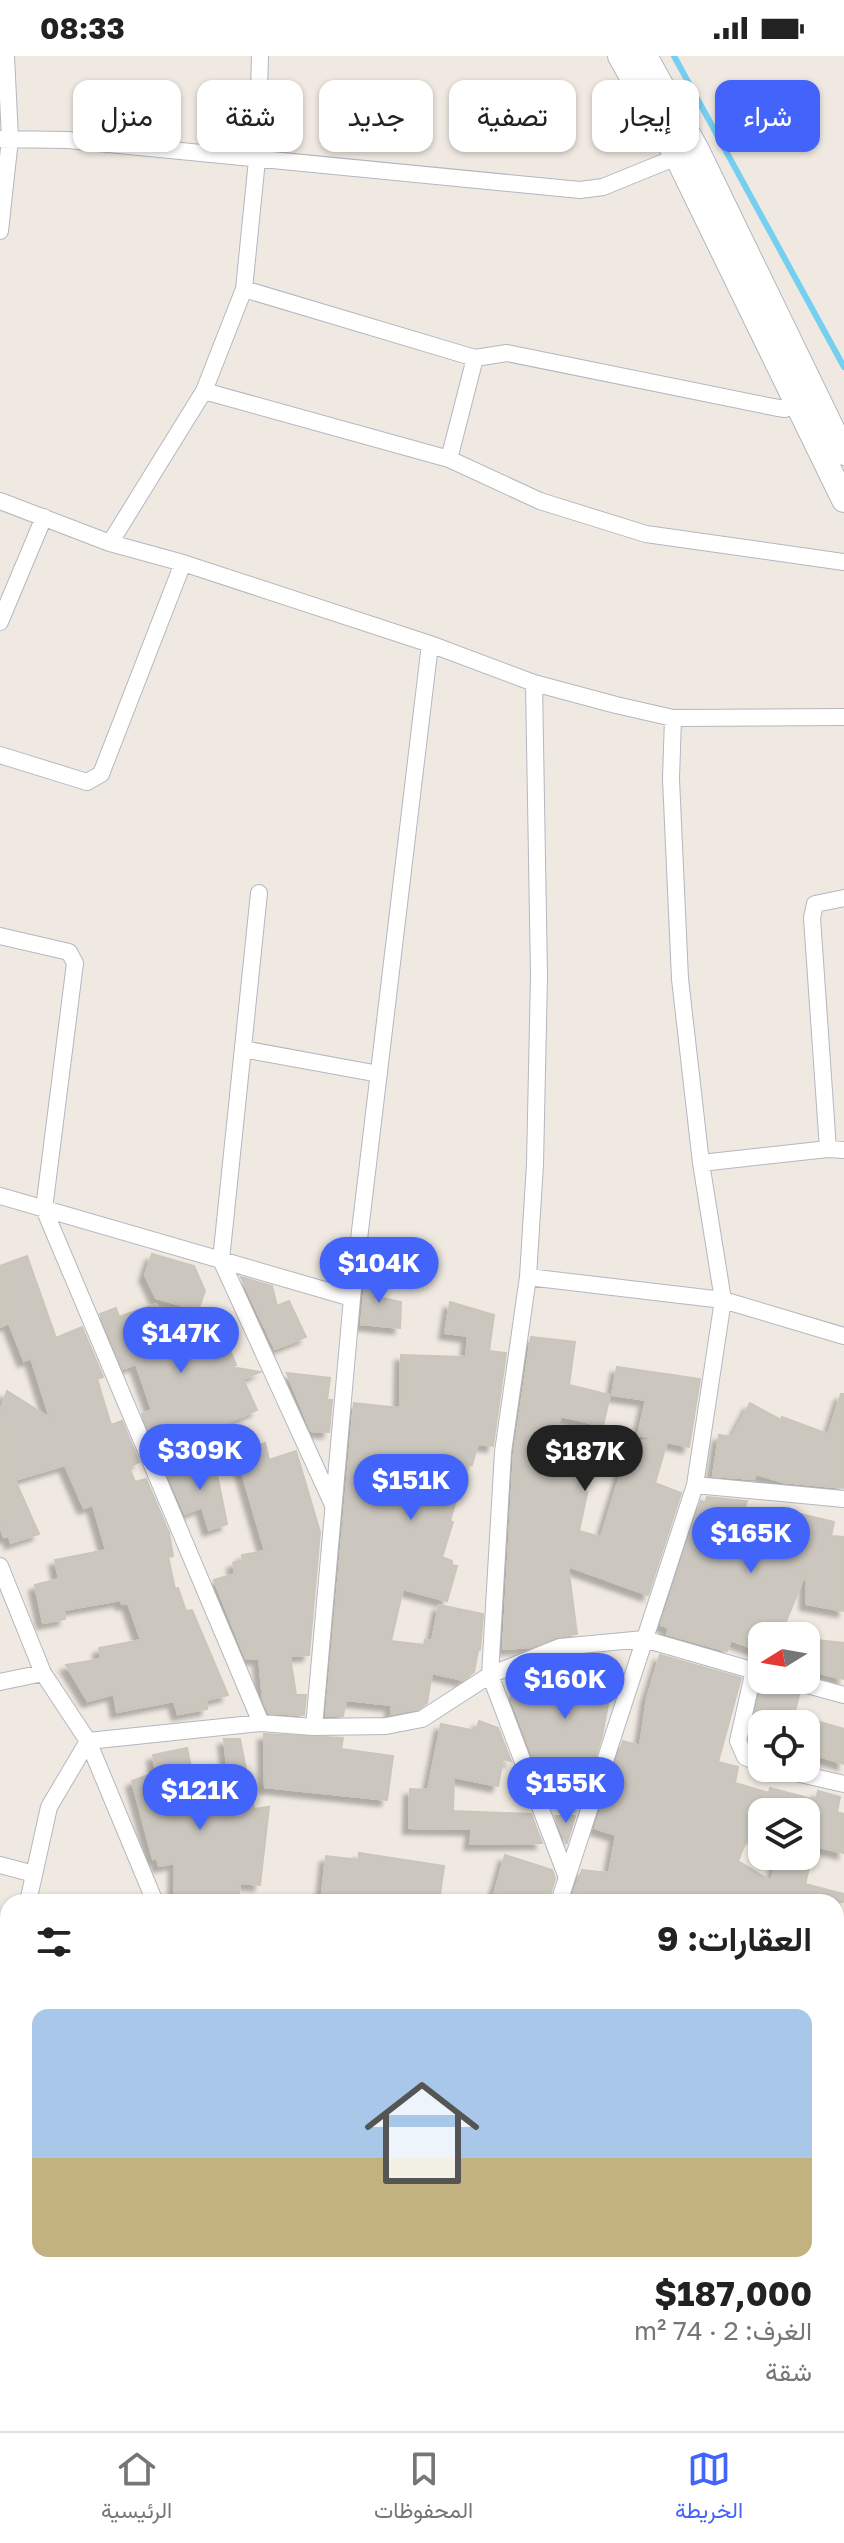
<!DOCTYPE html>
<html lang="ar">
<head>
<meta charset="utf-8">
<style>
  :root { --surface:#fff; --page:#f6f6f6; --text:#222; --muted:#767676; --line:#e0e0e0; --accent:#4264fb }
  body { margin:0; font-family:"Golos Text",Vazirmatn,sans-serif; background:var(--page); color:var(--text); direction:rtl; height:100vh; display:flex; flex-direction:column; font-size:30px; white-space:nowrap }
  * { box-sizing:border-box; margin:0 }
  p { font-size:26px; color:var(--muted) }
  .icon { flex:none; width:44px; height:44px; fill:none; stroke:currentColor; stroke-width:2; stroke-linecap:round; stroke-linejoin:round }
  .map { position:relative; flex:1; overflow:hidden; direction:ltr }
  .side { position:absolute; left:0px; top:1838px; width:844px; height:538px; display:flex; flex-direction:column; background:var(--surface); border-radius:24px 24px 0 0; box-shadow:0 2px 6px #0004; direction:rtl }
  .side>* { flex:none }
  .guide { position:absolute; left:24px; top:24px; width:796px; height:72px; direction:rtl; display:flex; gap:16px }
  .needle { width:52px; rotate:259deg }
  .buttons { position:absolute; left:748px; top:1566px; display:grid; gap:16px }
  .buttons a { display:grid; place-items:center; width:72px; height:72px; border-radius:16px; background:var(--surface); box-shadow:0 2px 6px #0004; font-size:40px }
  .price { position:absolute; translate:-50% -68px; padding:0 18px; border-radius:28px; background:var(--accent); color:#fff; font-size:26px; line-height:52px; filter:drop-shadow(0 2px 4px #0008) }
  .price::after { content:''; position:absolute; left:50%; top:48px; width:24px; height:18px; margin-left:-12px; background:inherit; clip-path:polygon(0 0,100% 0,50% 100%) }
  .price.active { background:#222; color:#fff }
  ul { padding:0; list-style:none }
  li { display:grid; align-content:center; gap:16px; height:424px; padding:0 32px }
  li+li { border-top:2px solid var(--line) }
  li span { display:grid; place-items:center; height:248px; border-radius:16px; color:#555 }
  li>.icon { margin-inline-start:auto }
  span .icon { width:144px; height:144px; fill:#fffc; stroke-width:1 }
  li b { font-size:34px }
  h2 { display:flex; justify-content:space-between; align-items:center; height:96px; padding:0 32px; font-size:34px }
  .tag { padding:0 28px; border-radius:16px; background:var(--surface); box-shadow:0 2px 6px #0004; font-size:28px; line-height:72px }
  .tag.active { background:var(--accent); color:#fff }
  .status { display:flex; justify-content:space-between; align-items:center; height:56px; padding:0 40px; background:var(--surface); direction:ltr }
  .status svg { height:22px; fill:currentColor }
  .tabs { display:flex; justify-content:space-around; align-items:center; height:112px; border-top:2px solid var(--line); background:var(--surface); font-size:22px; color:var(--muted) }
  .tabs a { display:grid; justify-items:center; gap:4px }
  .tabs .active { color:var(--accent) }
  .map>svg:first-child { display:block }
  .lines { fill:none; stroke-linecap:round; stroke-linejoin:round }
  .stream { stroke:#75cff0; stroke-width:6 }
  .building { fill:#cbc7bf; stroke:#cbc5ba; stroke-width:2; filter:url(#shadow) }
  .street-casing { stroke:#b4b7c1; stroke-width:18 }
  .secondary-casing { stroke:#b4b7c1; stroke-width:26 }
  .street { stroke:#fff; stroke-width:16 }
  .secondary { stroke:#fff; stroke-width:24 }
</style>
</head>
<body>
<div class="status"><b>08:33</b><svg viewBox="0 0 49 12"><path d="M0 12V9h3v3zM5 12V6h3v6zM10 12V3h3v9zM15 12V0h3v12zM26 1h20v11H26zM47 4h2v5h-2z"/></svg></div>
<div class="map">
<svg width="844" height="2375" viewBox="0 0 844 2375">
  <defs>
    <filter id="shadow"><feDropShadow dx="-6" dy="6" stdDeviation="2" flood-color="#0004"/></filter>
  </defs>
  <rect width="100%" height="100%" fill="#efe9e1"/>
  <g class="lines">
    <!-- stream -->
    <path class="stream" d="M674,0L844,311"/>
  </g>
  <!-- building -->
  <path class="building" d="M152,1198L194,1210L205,1235L198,1254L156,1242L145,1219Z
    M27,1200L56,1282L82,1271L103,1321L97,1323L111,1369L122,1365L139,1406L129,1411L135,1426L146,1423L169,1477L173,1500L168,1501L175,1533L178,1532L186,1555L192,1554L228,1639L207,1644V1653L178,1658L174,1645L117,1656L114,1638L88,1645L66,1609L101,1603L99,1592L141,1584L128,1547L122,1548L121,1544L64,1554L65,1563L43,1567L35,1529L59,1523L55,1504L106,1494L93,1449L84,1452L65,1409L15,1424L39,1478L11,1487L9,1480L4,1481L0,1470V1356L7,1335L50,1362L31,1302L24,1305L9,1267L0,1271V1210Z
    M367,1210H375L378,1241L401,1246L400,1272L361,1268Z
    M241,1221L272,1230L277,1250L289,1245L306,1281L275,1293Z
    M450,1246L494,1259L489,1295L506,1297L493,1390L478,1388L472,1409H467L461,1427L450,1465L453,1466L442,1501L452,1505V1509L457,1510L447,1545L403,1533L391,1585L424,1589L425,1584L432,1585L439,1549L483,1558L480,1594H478L474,1616L463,1624L432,1617L427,1647L418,1653L391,1658L392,1649L346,1644L343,1660H326L354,1347L400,1352L401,1299L466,1301L468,1280L445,1277Z
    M156,1248L168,1284L217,1263L236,1309L231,1311L260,1316L243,1323L257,1354L159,1397L142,1358L152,1354L136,1308L123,1313L100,1258L116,1252L119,1261Z
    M531,1281L575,1286L569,1329L610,1339L603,1370L561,1360L548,1398L580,1394L587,1438L579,1475L601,1481L630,1387L656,1383L638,1379L646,1344L612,1339L617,1311L700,1323L689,1391L667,1386L655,1427L681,1437L648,1539L568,1510L577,1578L556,1581L531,1591L503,1593L514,1397Z
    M287,1317L330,1322L327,1344H332L329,1376L311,1375Z
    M841,1338H844V1432L783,1426L756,1418L754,1423L713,1420L719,1379L732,1381L750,1347L781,1364L782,1361L828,1378Z
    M265,1387L269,1404L296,1395L320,1476L309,1599L290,1600L296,1639H306L304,1659L269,1657L263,1644L259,1602L246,1603L214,1524L235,1518L233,1507L243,1504L242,1499L265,1495L236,1396Z
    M214,1403L227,1468L209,1474L202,1451L185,1458L167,1416Z
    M707,1441L747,1445L744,1453L792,1469L796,1457L834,1466L831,1480L844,1481V1555L806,1548V1516L780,1580H762V1596L731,1584L727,1595L667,1578L669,1572L661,1569L701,1445L705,1447Z
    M806,1583L844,1587V1623L806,1614Z
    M592,1599L603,1602L601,1607L613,1611L607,1631L611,1633L602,1680L579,1751V1748L548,1741L512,1645L525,1617L563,1602Z
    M660,1599L741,1622L718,1706L738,1711L735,1727L769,1737L770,1732L816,1744L818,1735L840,1741L837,1756L844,1758V1797L806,1788V1756H761L754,1781L748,1780L738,1805L771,1825L777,1803L809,1812L805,1828L844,1838V1846H597L573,1839L582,1814L609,1817L616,1779L595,1772L623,1685L640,1690L647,1642Z
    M762,1628L799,1639L792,1668L753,1667Z
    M806,1662L844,1673V1708L806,1696Z
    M479,1665L498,1672L511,1705L503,1703L498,1730L454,1721L453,1755L531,1758L542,1787L470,1788L472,1773L409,1772L410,1733L428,1734L441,1668L476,1675Z
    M264,1678L343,1682L341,1693L393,1700L387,1744L265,1731Z
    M224,1683H240L247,1719L228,1718Z
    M187,1692L195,1731L208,1727L212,1750L240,1753L248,1724L254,1753L269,1751L260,1829L240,1827L238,1844L212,1842V1845L174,1843L175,1807L159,1810L157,1802L153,1803L132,1725L156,1716L153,1699Z
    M555,1760H575L567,1787H566Z
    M359,1797L444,1810L439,1846H321L326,1800L359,1804Z
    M505,1799L552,1814L555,1822L548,1846H492Z"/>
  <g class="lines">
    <!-- street casing -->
    <g class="street-casing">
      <path id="street" d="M0,83L68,84L580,134L603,131L684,98
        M0,175L10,83L6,0
        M244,233L475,302L507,297L773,351L785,353L803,345
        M204,335L449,403L540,445L646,478L844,506
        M449,403L475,302
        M0,445L110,487L183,507L430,588L534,627L616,649L673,662L844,661
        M110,487L204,335L244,233L257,104L260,0
        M0,566L44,461
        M534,627L539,920L535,1108L528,1221L503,1396L490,1619L566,1819
        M0,699L87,726L101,718L183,507
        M259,837L221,1204L333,1449
        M0,880L69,896L75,907L44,1153L261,1667
        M243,993L379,1018
        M828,1093L812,862L815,848L844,842
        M701,1107L828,1093L844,1094
        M0,1140L352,1242
        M528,1221L723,1244L844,1280
        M695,1429L844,1443
        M0,1510L43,1617L88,1685L155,1846
        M754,1614L738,1685L745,1701L762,1708
        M789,1624L844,1639
        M0,1626L43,1617
        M314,1671L352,1242L430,588
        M774,1712L844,1728
        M0,1809L34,1818
        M28,1846L49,1751L88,1685L261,1667L314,1671L386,1670L422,1663L490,1619L560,1591L644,1583L762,1617
        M559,1846L695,1429L723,1244L701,1107L680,923L671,723L673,662
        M836,1897L844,1899
        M0,1976L8,1939
        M836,2041L844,2043
        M0,2132L8,2134
        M836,2278H844
        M0,2348L8,2343
        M132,2368L152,2375
        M375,2368L378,2375
        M715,2375V2368"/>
    </g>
    <!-- secondary casing -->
    <g class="secondary-casing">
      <path id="secondary" d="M620,0L677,101L844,444
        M645,0L696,92L844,397"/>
    </g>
    <!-- street -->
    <use href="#street" class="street"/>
    <!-- secondary -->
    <use href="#secondary" class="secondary"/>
  </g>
</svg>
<div class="buttons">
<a><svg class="needle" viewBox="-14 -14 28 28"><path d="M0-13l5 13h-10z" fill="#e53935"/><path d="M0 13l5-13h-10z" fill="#767676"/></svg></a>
<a><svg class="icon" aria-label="locate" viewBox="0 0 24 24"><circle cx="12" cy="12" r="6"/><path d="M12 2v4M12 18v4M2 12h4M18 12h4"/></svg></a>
<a><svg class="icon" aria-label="layers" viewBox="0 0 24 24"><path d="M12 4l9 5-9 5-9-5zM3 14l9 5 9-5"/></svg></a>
</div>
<b class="price" style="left:379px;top:1249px">$104K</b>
<b class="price" style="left:181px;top:1319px">$147K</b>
<b class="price" style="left:200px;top:1436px">$309K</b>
<b class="price active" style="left:585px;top:1437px">$187K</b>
<b class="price" style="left:411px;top:1466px">$151K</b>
<b class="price" style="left:751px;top:1519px">$165K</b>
<b class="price" style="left:565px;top:1665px">$160K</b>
<b class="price" style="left:566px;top:1769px">$155K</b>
<b class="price" style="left:200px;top:1776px">$121K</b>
<div class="guide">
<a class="tag active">شراء</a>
<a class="tag">إيجار</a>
<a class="tag">تصفية</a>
<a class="tag">جديد</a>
<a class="tag">شقة</a>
<a class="tag">منزل</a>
</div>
<section class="side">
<h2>العقارات: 9<svg class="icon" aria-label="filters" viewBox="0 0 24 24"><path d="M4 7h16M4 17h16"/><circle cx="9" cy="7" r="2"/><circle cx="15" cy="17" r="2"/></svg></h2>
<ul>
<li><span style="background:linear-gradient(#a9c7e8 60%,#c2b280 0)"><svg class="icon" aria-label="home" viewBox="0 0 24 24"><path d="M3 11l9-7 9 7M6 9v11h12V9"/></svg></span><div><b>$187,000</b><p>الغرف: 2 · 74 m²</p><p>شقة</p></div></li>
</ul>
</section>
</div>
<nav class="tabs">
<a class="active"><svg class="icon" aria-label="map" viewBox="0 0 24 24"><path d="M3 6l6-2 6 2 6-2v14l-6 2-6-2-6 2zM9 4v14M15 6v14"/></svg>الخريطة</a>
<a><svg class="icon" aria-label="saved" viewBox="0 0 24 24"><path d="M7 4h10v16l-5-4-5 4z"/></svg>المحفوظات</a>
<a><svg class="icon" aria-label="home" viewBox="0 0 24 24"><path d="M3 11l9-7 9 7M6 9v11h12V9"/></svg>الرئيسية</a>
</nav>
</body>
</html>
